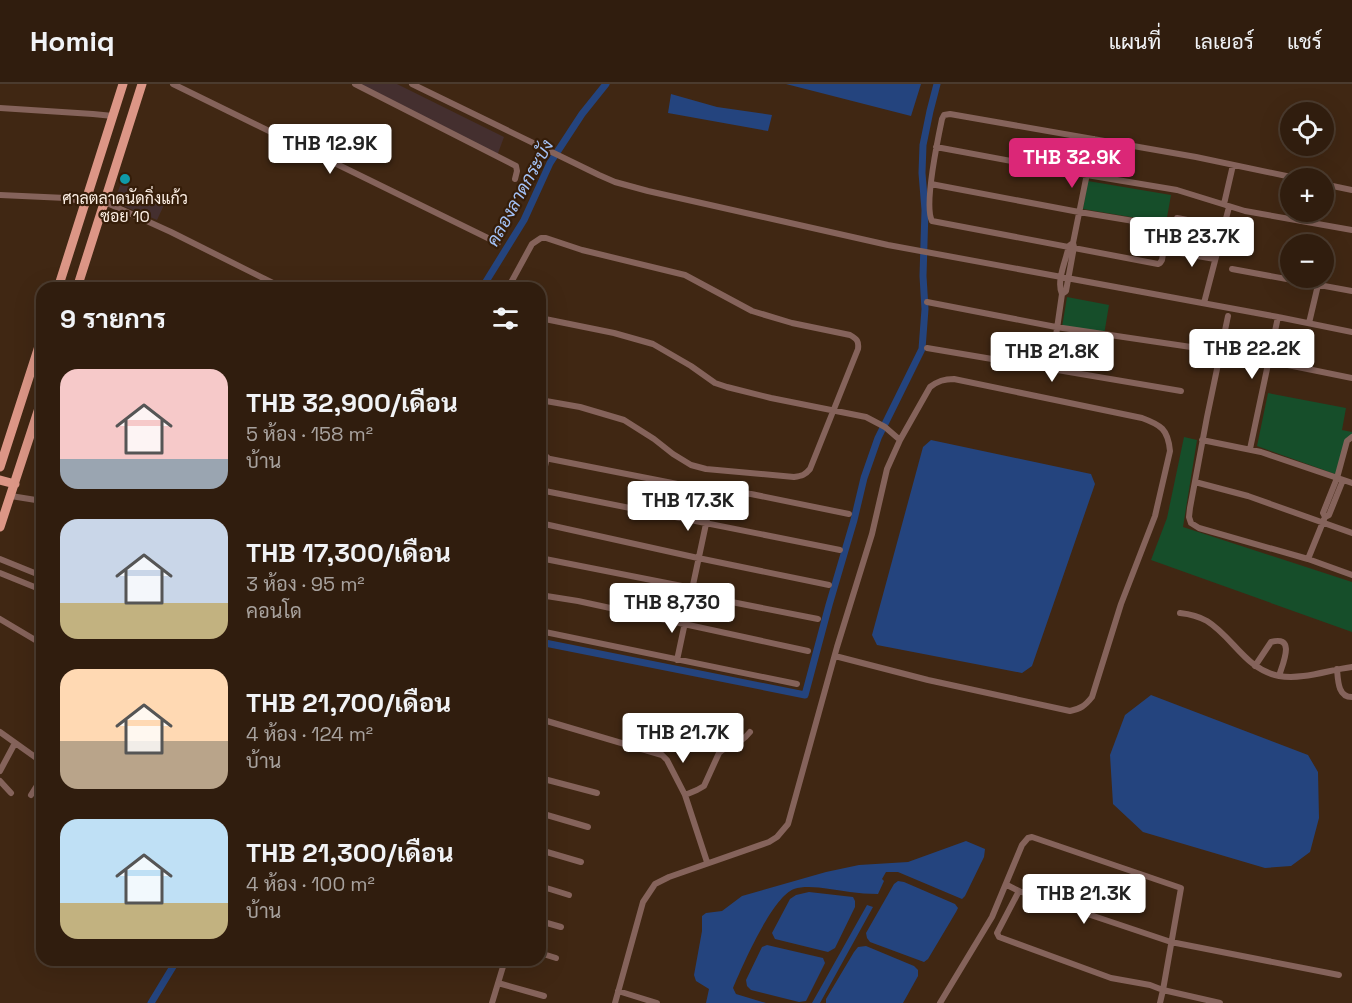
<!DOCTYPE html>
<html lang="th">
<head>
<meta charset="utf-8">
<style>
  :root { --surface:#301d0e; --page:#3c2a1c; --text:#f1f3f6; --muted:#a8a29e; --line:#4b3b2e; --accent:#db2777 }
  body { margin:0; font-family:"Space Grotesk",Sarabun,sans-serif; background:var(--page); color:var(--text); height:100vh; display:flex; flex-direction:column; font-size:22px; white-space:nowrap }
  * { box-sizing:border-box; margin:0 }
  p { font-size:20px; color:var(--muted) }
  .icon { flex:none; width:33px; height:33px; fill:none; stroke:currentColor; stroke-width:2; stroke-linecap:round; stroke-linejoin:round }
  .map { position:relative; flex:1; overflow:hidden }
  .side { position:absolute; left:36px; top:198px; width:510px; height:684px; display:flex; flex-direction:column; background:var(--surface); border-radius:18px; box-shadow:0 6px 24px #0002,0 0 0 2px var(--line) }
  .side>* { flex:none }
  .controls { position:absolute; left:1280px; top:18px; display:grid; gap:12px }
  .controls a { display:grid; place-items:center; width:54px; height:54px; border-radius:50%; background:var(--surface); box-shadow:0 6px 24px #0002,0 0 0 2px var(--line); font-size:30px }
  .price { position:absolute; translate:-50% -51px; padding:0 14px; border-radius:6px; background:#fff; color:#222; font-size:20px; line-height:39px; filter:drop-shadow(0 2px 3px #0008) }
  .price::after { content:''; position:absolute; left:50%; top:36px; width:18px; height:14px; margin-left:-9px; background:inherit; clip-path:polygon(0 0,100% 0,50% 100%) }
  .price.on { background:var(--accent); color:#fff }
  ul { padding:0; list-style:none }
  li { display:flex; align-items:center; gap:18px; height:150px; padding:0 24px }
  li span { display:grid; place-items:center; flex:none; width:168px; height:120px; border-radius:18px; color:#555 }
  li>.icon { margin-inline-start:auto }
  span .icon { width:72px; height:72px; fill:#fffc; stroke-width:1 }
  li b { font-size:26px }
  h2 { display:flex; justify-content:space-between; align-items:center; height:72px; padding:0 24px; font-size:26px }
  header { display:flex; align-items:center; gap:36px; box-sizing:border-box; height:84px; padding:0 30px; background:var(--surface); border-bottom:2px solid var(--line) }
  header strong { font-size:28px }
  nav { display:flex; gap:33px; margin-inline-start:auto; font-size:21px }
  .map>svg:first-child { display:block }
  .commercial { fill:#442f2f }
  .green { fill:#164e2a }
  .water { fill:#24447e }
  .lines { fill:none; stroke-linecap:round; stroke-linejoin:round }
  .canal { stroke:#24447e; stroke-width:7 }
  .minor { stroke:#85635b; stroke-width:6 }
  .primary { stroke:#dc9686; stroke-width:9 }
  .culture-dot { fill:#0f9aa8; stroke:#351d09; stroke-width:2 }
  .labels { text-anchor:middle; stroke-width:4.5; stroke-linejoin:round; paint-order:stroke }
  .poi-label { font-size:16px; fill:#fef1e7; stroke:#351d09 }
  .water-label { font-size:18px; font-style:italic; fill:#a4c2f6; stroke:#351d09 }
</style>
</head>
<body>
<header>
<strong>Homiq</strong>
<nav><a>แผนที่</a><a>เลเยอร์</a><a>แชร์</a></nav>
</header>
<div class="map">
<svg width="1352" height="919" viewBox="0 0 1352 919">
  <rect width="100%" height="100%" fill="#402713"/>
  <!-- commercial -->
  <path class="commercial" d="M356,0H397L504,53L497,72Z
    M121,99L165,119L157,136L114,118Z"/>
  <!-- green -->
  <path class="green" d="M1088,97L1171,111L1166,139L1083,125Z
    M1067,213L1109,221L1104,251L1062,243Z
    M1268,309L1346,324L1342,346L1352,348V350C1341,357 1341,377 1338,389L1335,390L1257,362Z
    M1184,353L1197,356L1183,443L1352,498V548L1151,476L1167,434Z"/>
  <!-- water -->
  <path class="water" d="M786,0H921L911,32Z
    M671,10L717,23L772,31L768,47L668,29Z
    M931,356L1091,390L1095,400L1032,582L1022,589L877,561L872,551L923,363Z
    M1151,611L1308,671L1318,688L1319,734L1310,768L1291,782L1265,784L1143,748L1113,720L1110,671L1125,631Z
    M966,757L985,765L984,773L965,812L962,815L898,788H886L882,795L884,797L878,810C868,810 859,809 850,808C833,806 809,800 794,805C772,813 742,883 733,904L736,910L766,919H706L709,905L696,897L694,891L702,847V832L706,829L722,827L742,812L826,788L859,781L908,778Z
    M898,797L904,798L955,820L958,824L956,828L928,875L924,878L870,858L867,854L866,849L894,800Z
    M809,808L853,813L855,817V823L835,864L828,868L775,855L772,849L790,815L796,811Z
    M867,821L873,823L820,919H812Z
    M767,861L823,874L825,879L806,917L799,918L751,906L747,902L746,896L762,863Z
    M866,862L914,882L918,886V892L903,919H826V915L854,868L858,863Z"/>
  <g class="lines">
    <!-- canal -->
    <path class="canal" d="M482,204L524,136L550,79L582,30L606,0
      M540,558L805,611L829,521L854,436L864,394L878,354L922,265L925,225L923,192L925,126L922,89L923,61L930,27L937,0
      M151,919L177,876"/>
    <!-- minor -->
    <path class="minor" d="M173,0L498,159
      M355,0L516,82L517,87L515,95
      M412,0L599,91L615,98L648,107L888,161L1278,233L1352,248
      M0,24L93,30L113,32
      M936,63L1087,91L1177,106L1245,127L1352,146
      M931,100L1079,128L1164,142L1166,143L1167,146L1162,176L1160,179L1158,180L932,137C924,122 938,54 942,35L944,31L950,30L1196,73L1296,94
      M1323,100L1352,106
      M0,111L66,114L85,118
      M105,118L171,148L283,204
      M1224,120L1233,81
      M1177,134L1223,143
      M1073,159L1094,55
      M1174,168L1215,175
      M1232,185L1352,207
      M508,204L532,160L541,154H546L582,166L685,191L752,227L792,239L850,251C857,255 859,257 858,265L810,385C805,391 802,392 794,393L706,385L691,381L673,370L654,355L624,336L580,323L540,316
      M927,218L1056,243L1191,263
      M1204,219L1229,123
      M1228,232L1207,333L1190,424L1189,433L1191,439L1199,444L1308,475L1352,491
      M540,234L614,249L653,260L691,282L715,299L727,303L771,314L866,333L885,343L900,356
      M1309,239L1318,201
      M927,264L1181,307
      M1268,277L1352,294
      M1051,286L1062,210C1056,197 1066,176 1069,162L1073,159L1074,163L1066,207L1062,210
      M1202,356L1261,368L1352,399
      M1250,365L1278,233
      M540,373L713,407L751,410L849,430
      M1195,398L1248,412L1352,449
      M540,406L840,466
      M540,406L547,373
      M11,412L42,417
      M1325,433L1329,431L1343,396
      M540,439L698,474L829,501
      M540,474L692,504
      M0,475L42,492
      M1308,475L1325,433L1323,429L1337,394L1347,357L1352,353
      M0,489L42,506
      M691,510L818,535
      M540,511L578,517L808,567
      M1180,529C1189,530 1198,532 1207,537C1233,553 1246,586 1279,592C1303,596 1328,586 1352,583
      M0,535L42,560
      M540,547L797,600
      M677,576L713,407
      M1255,582L1271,558C1296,551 1283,579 1279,592
      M1337,585C1338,597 1338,613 1352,613
      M540,635L662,671L667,676L685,711L707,778
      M0,648L42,678
      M0,687L15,659
      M540,694L597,709
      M0,697L11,709
      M31,711L38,700L42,686
      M685,711L697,706L704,702L719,669C730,658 739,662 750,648
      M540,729L588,743
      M540,766L581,778
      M1007,801L1019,807L1171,858L1339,891
      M540,802L569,811
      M1019,807L997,849L999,853L1111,894L1150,901L1163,906L1220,919
      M540,837L561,843
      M540,869L556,874
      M498,899L544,912
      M618,907L657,919
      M492,919L505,876
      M615,919L643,818L655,800L669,793L769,758L777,753L788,740L837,563L872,450L887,385L900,356L930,303C938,297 944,295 954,295L1142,334C1161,341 1168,345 1170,367L1155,432L1121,520L1092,613C1085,622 1080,625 1070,627L928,596L835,572
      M940,919L992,833L1022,761L1028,754L1032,753L1181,804L1163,906L1160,919"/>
    <!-- primary -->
    <path class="primary" d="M58,204L123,0
      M77,204L142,0
      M0,383L42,253
      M0,396L15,400
      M0,443L42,315"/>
  </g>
  <!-- markers -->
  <circle class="culture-dot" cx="125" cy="95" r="6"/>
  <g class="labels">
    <!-- poi labels -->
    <g class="poi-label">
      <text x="125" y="120">ศาลตลาดนัดกิ่งแก้ว<tspan x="125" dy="18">ซอย 10</tspan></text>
    </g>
    <!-- water labels -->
    <g class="water-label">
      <text transform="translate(520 109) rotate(-61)" y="6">คลองลาดกระบัง</text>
    </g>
  </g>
</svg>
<div class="controls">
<a><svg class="icon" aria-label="locate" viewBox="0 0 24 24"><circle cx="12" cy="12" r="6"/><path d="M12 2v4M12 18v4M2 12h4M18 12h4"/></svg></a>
<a>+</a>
<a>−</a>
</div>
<b class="price" style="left:330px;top:91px">THB 12.9K</b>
<b class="price on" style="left:1072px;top:105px">THB 32.9K</b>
<b class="price" style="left:1192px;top:184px">THB 23.7K</b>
<b class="price" style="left:1252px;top:296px">THB 22.2K</b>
<b class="price" style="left:1052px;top:299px">THB 21.8K</b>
<b class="price" style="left:688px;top:448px">THB 17.3K</b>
<b class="price" style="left:672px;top:550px">THB 8,730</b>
<b class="price" style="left:683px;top:680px">THB 21.7K</b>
<b class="price" style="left:1084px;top:841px">THB 21.3K</b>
<section class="side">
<h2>9 รายการ<svg class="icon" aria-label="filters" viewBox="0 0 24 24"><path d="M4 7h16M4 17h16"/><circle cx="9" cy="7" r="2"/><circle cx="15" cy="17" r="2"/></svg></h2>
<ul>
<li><span style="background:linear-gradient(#f6c9c9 75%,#9aa5b1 0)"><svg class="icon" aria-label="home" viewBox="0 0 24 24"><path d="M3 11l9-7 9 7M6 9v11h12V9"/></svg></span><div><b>THB 32,900/เดือน</b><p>5 ห้อง · 158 m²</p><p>บ้าน</p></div></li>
<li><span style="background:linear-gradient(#c9d6e8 70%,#c2b280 0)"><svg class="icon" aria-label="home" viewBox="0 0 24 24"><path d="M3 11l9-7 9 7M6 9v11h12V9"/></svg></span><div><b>THB 17,300/เดือน</b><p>3 ห้อง · 95 m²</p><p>คอนโด</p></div></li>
<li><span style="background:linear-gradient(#ffd9b3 60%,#b9a48a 0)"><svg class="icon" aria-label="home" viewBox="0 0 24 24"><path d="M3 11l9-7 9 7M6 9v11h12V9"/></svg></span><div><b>THB 21,700/เดือน</b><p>4 ห้อง · 124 m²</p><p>บ้าน</p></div></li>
<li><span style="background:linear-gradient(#bfe0f5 70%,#c2b280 0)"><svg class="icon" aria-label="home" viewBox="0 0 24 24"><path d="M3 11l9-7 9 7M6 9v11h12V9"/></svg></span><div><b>THB 21,300/เดือน</b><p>4 ห้อง · 100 m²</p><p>บ้าน</p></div></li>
</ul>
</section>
</div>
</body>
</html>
